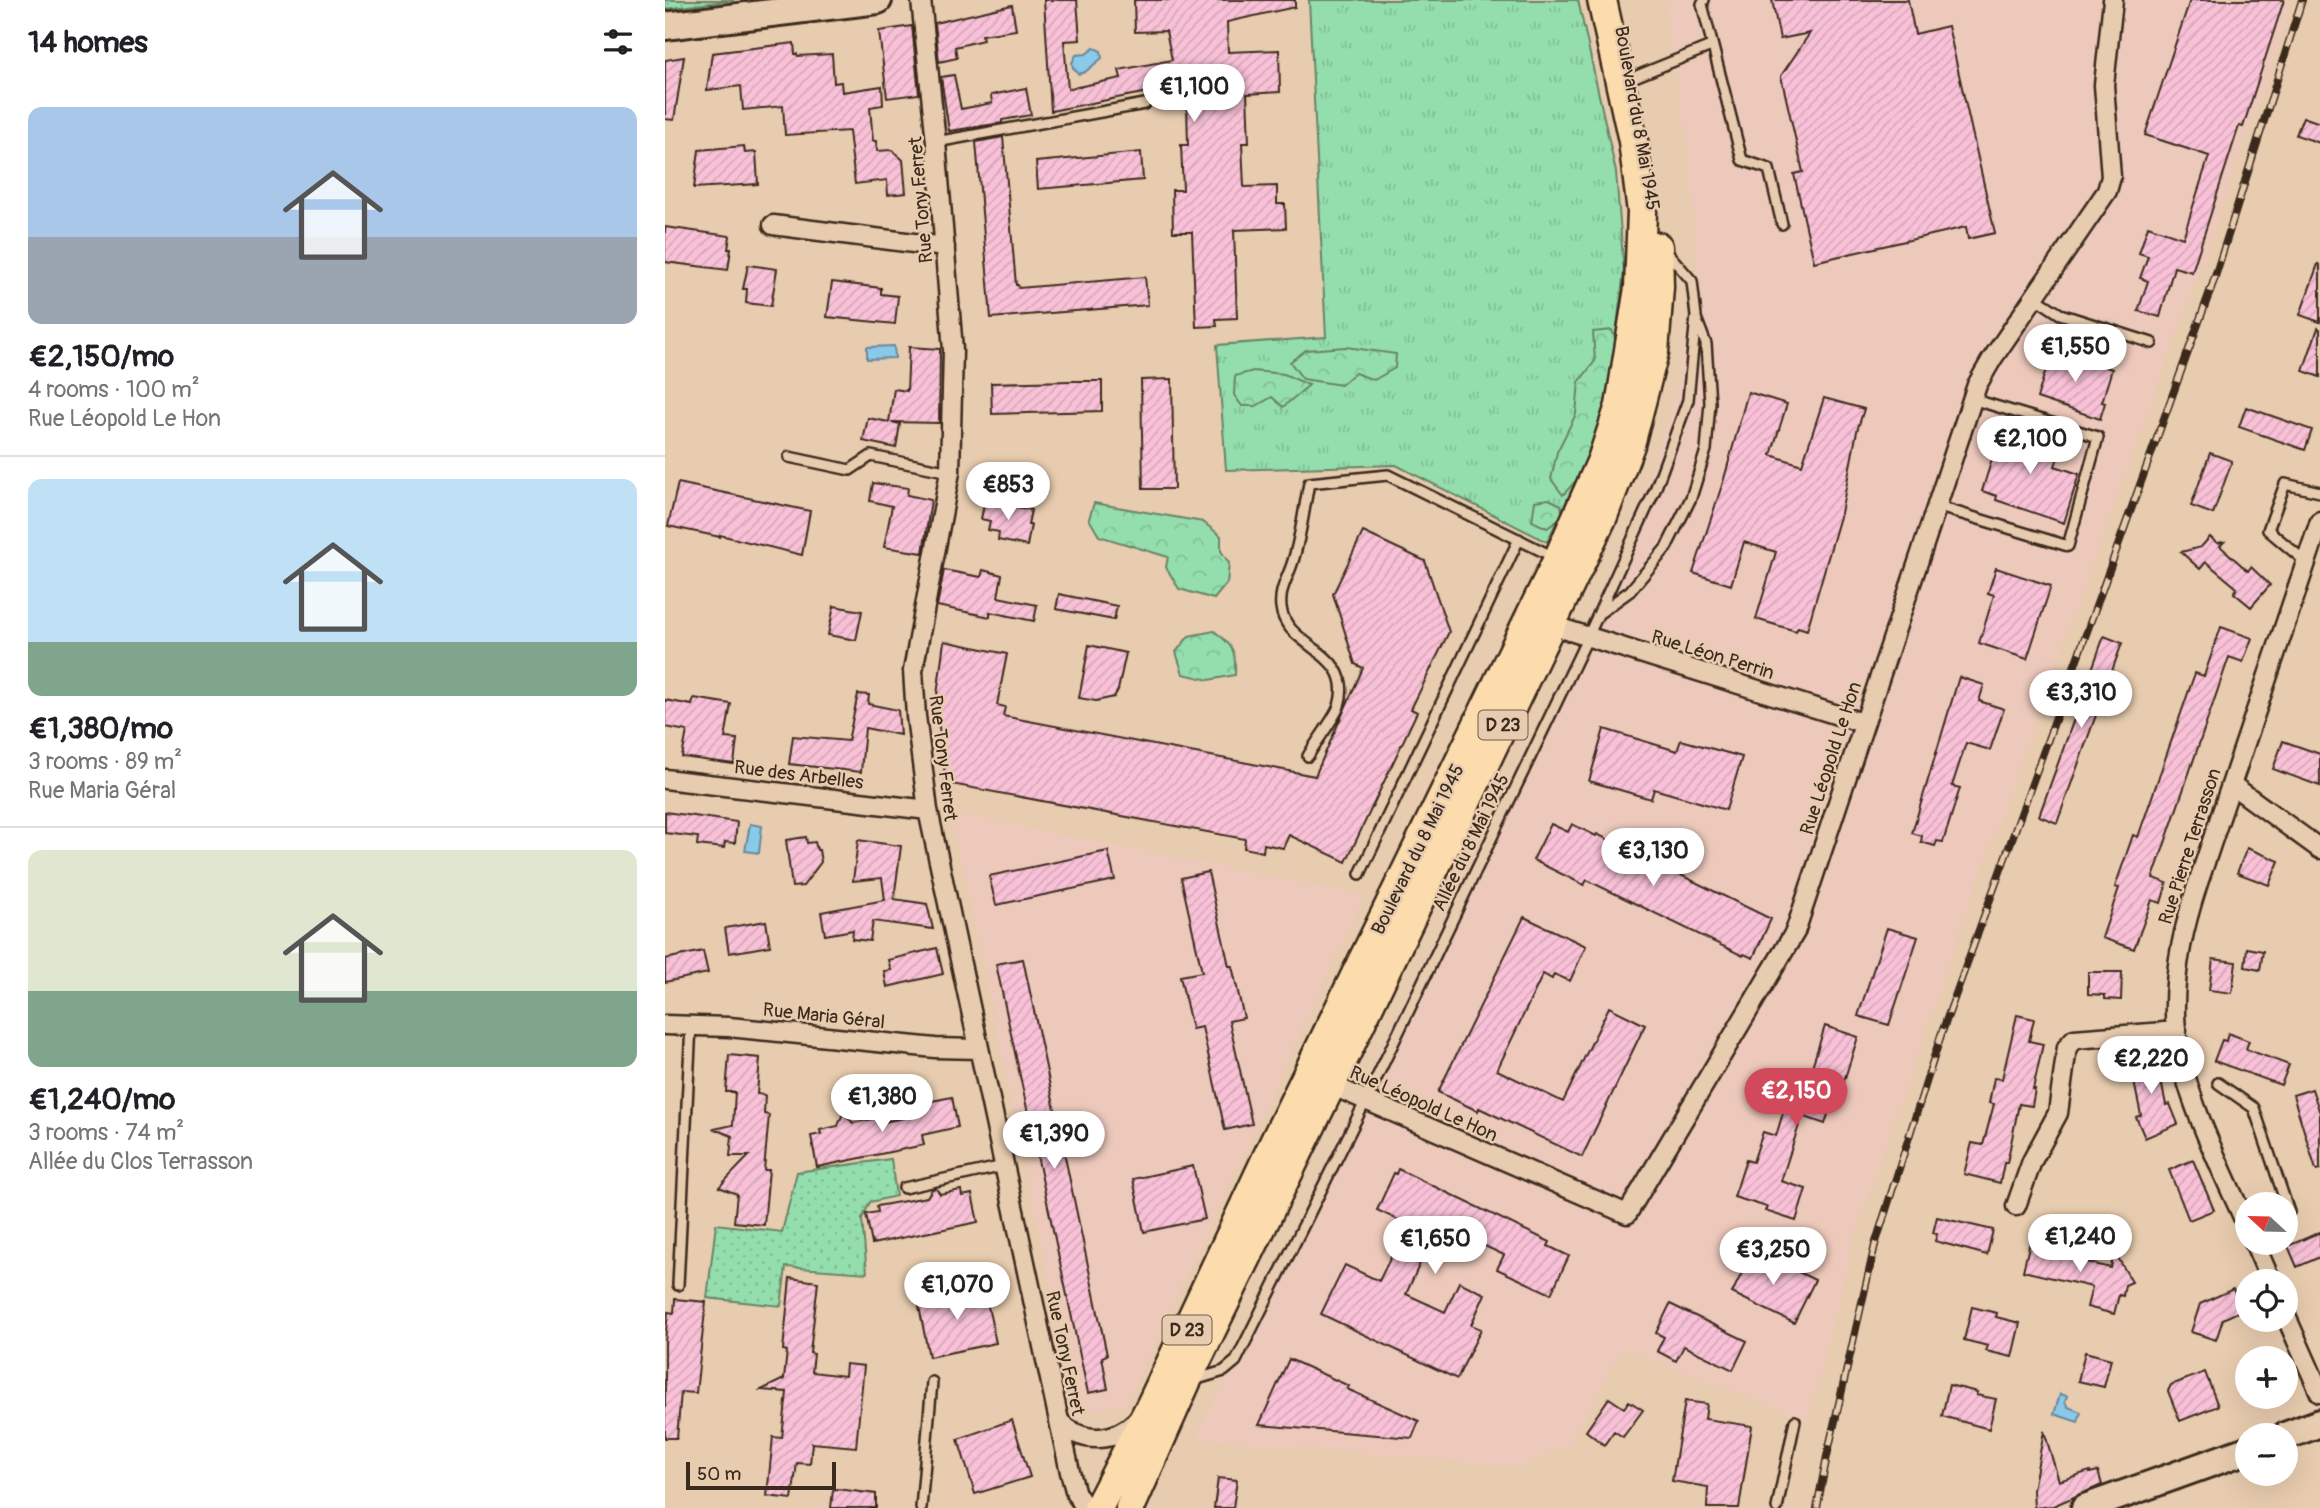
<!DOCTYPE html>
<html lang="en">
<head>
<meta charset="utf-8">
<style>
  :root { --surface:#fff; --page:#f6f6f6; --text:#202124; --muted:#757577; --line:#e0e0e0; --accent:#d1495b }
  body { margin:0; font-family:Pangolin,sans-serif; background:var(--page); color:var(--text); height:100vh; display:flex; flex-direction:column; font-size:26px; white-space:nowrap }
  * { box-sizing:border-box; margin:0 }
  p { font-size:23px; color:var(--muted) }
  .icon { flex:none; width:38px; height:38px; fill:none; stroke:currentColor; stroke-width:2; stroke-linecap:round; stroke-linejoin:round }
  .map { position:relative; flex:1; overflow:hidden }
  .panel { display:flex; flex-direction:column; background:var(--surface); width:665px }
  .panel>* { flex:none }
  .needle { width:46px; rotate:292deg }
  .fabs { position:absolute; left:1570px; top:1192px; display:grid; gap:14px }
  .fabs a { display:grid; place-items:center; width:63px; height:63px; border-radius:50%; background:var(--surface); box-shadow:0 7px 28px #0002; font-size:35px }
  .scale { position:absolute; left:21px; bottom:18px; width:150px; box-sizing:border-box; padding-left:7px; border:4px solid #3b2a1e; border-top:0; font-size:19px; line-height:24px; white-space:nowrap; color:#3b2a1e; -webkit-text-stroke:5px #e8ccaf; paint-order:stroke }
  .price { position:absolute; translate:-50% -60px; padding:0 16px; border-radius:24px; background:#fff; color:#222; font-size:23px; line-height:46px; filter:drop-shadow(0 2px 4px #0008) }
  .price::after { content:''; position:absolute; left:50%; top:42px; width:21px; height:16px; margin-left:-10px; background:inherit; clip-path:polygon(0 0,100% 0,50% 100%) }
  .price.on { background:var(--accent); color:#fff }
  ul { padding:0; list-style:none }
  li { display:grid; align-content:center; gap:14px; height:371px; padding:0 28px }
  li+li { border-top:2px solid var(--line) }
  li span { display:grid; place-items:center; height:217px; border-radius:14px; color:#555 }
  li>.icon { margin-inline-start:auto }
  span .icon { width:126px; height:126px; fill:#fffc; stroke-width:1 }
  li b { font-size:30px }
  h2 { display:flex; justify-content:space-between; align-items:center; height:84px; padding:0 28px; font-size:30px }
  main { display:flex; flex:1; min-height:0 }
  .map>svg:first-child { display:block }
  .built { fill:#edc9bb }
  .grass { fill:url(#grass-tufts); stroke:#688466; stroke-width:2 }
  .forest { fill:url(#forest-crowns); stroke:#688466; stroke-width:2 }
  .park { fill:url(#park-dots); stroke:#688466; stroke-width:2 }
  .water { fill:#89c9ea; stroke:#6a8998; stroke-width:2 }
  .building { fill:url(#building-hatch); stroke:#3b2a1e; stroke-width:2 }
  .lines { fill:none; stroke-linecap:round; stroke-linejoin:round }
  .lane-casing { stroke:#3b2a1e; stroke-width:14 }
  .street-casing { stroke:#3b2a1e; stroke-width:23 }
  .secondary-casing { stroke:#3b2a1e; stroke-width:32 }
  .primary-casing { stroke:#3b2a1e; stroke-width:33 }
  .lane { stroke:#e8ccaf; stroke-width:9 }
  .street { stroke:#e8ccaf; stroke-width:18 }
  .secondary { stroke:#e8ccaf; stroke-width:26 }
  .primary { stroke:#fcdcac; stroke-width:28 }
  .rail-casing { stroke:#3b2a1e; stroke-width:8 }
  .rail { stroke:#e8ccaf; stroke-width:5; stroke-dasharray:16; stroke-linecap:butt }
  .labels { text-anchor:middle; stroke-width:5; stroke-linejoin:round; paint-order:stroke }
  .shield { fill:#e8ccaf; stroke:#6f5b4a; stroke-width:2 }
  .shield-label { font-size:18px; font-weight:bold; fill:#3b2a1e }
  .street-label { font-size:19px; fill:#3b2a1e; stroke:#e8ccaf }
</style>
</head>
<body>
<main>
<section class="panel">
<h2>14 homes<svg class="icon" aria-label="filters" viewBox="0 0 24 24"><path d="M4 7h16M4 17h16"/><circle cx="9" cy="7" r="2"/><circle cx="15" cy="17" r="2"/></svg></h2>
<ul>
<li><span style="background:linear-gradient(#a9c7e8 60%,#9aa5b1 0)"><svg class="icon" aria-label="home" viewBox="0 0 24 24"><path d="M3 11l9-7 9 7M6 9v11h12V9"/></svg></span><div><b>€2,150/mo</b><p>4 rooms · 100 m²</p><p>Rue Léopold Le Hon</p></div></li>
<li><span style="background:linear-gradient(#bfe0f5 75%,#7fa58c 0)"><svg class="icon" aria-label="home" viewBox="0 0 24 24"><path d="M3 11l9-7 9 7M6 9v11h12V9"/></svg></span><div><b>€1,380/mo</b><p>3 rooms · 89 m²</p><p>Rue Maria Géral</p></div></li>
<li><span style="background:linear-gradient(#dfe7d0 65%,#7fa58c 0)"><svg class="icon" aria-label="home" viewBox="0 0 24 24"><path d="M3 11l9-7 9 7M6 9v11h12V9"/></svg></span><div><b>€1,240/mo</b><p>3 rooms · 74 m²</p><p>Allée du Clos Terrasson</p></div></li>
</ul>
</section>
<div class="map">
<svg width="1655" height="1508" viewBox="0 0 1655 1508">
  <defs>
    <pattern id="grass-tufts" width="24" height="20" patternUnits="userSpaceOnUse" patternTransform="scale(1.75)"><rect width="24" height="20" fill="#94deae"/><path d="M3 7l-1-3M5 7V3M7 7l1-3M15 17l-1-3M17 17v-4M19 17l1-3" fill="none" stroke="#80bf95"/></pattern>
    <pattern id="forest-crowns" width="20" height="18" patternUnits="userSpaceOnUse" patternTransform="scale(1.75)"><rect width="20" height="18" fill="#94deae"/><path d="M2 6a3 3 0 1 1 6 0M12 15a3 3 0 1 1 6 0" fill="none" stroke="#80bf95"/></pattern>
    <pattern id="park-dots" width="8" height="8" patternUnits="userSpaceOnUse" patternTransform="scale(1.75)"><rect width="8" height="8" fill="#94deae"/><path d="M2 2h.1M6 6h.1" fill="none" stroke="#80bf95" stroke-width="1.8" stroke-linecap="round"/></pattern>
    <pattern id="building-hatch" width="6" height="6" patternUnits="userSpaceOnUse" patternTransform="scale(1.75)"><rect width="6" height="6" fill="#f9c1d7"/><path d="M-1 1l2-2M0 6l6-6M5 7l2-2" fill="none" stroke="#d6a6b8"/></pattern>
  </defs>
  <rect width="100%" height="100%" fill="#e8ccaf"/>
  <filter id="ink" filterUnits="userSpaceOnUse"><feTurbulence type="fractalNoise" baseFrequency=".0143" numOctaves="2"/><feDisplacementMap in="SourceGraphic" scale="14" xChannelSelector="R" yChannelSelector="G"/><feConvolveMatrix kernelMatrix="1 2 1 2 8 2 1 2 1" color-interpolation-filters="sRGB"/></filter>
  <g filter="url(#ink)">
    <!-- built -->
    <path class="built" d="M999,0H1626L1614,44L1535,270L1335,817L1193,1224L1143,1420L958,1348L906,1443L855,1467L531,1438L644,1198L900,669L976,502L1014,383L1019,340L1033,276L1024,149Z
      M299,815L699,896L461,1404L425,1412L407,1389L287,820Z"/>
    <!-- grass -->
    <path class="grass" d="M644,0H913L951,172L959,272L951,333L934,406L914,475L882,542L731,465L561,470L552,345L661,337Z"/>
    <!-- forest -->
    <path class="forest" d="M947,330L952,345L935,427L917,474L898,495L886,479L892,452L911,414L914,382L930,361L928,332Z
      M681,347L731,354L730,368L709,380L690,373L676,385L638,379L625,362L641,350Z
      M588,371L619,374L644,385L618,407L607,397L591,406H577L569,395L570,376Z
      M884,499L896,505L898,517L882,528L867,521L870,501Z
      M429,503L538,522L556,536V551L564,563L562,583L549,599L514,589L501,567L503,557L434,536L424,519Z
      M549,631C569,646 571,651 570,675L544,680L518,674L511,652L524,636Z"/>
    <!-- park -->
    <path class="park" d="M0,0H69L0,9Z
      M226,1159L231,1196L205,1202L197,1219L202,1273L121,1267L116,1306L42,1298L51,1224L117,1232L132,1172Z"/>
    <!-- water -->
    <path class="water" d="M429,48L436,51L437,58L420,72L414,74L408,68L407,63L411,55L421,54Z
      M229,346L230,358L202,359V347Z
      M85,824L97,826L94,853L80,851Z
      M1395,1394L1402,1396L1400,1402L1403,1407L1416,1412L1413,1422L1389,1414Z"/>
    <!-- building -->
    <path class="building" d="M379,0H412L415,40L399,41L403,89L456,78L454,70L507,60L501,31L470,32L469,0H630V7L562,22L563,52L614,50L615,92L582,94L584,143H577L579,187L612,186V204H620L621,228L569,230L572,318L551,319L552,326L531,327L527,232H508L507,190H518L516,145H523L522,105L504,106L503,88L386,111Z
      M1107,0H1243L1250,34L1283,26L1330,233L1303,239L1301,227L1149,262L1129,174L1138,172L1116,76L1145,33L1115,39Z
      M1525,0H1619L1578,127L1574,126L1527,272L1509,267L1495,317L1473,311L1483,281L1475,278L1483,256L1474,253L1483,226L1518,238L1544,156L1480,135Z
      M347,5L351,30L317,35L318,40L290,47L292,58L274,62L270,23Z
      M247,26L254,94L222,98L214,31Z
      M129,43L130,54H132L133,56L167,54L169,83L176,82L177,92L217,86L218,105L205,107L208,141H211L212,151L227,150L238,160L241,193L223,195L222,180L190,184L184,131L120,135L118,106L78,110L76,86L42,90L47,53Z
      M19,57L9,120L0,119V60Z
      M289,75L296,109L327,103L326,95L361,88L366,115L337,120V123L284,131L276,77Z
      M1638,117L1655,123V143L1631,135Z
      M338,137L351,285H353L354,288L480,277L483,305L326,318L311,142Z
      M79,146L80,153L91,152L93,184L29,188L34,150Z
      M476,152L478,180L373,189L371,162Z
      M0,227L65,236L63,249H66L63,270L0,262Z
      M1653,264L1655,265V322L1635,315Z
      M83,265L112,269L106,306L81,303L82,289H78Z
      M167,282L216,288V294L233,296L230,324L162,317Z
      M1653,328L1655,329V377L1638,371Z
      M244,347L275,349L274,423L226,422L235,424L231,448L198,441L203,418L224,422L229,389L242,391Z
      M1387,350L1447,369L1437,402L1440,403L1435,419L1372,398Z
      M507,379L509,489H478L476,380Z
      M406,381H437V411L327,414L326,383Z
      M1083,392L1122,404L1106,455L1137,465L1159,398L1199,409L1192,431L1176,513L1142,630L1133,627L1131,631L1091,619L1111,552L1079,542L1066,585L1028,573L1059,479Z
      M1581,407L1647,430L1640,450L1574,427Z
      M1337,427L1397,446L1390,466L1414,474L1399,523L1331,500L1332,496L1317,491Z
      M1545,453L1567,461L1548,514L1526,506Z
      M13,483L145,511L137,555L55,535V537L3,526Z
      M208,483L243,488L242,495L266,500L258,553L219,547L227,506L205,501Z
      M320,500L366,510L363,525H366L362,546L333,540L334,532L323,530L325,521L316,519Z
      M698,532L760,561L784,632L746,709L752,712L681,862L624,835L618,848L599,844L598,852L579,848L580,839L281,783L271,703L279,641L342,654L332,705L340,707L338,716L650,776L698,668L690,664L668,594Z
      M1545,537L1552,543L1559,542L1555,546L1583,571L1586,567L1605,585L1586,607L1569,593L1572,588L1541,562L1535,569L1516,552L1536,547Z
      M1331,568L1386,586L1362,659L1314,643L1329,595L1323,593Z
      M279,570L316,577L318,570L337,575L333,597L372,605L369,621L325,612V617L272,606Z
      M394,594L452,606L449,620L391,609Z
      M169,606L197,611L191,640L163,635Z
      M1556,627L1587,638L1578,662L1564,657L1488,878L1502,883L1496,903L1487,900L1469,949L1437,938L1454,888L1450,887L1468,835L1473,837L1530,673L1539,676Z
      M1439,636L1457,643L1392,823L1374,816Z
      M424,645L461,653L453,690L449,697L431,701L414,698Z
      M1294,677L1319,685L1314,701L1339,709L1325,750L1301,743L1287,786L1295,788L1278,842L1272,841L1270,846L1256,842L1257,836L1247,833Z
      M193,694L204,695L203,704L233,710L235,735L200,728L196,772L124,764L128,736L183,741Z
      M29,698L66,704L60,738L72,739L69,764L17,757L22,731L0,727V700L27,705Z
      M939,729L1012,751L1016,740L1077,757L1061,810L989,789L986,799L924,781Z
      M1618,741L1655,754V786L1608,769Z
      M0,812L72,822L70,843L60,842L59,848L32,845L33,837L0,833Z
      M886,824L903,832L907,824L931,836L932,834L1106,919L1088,958L1079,954L1078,956L922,880L919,885L868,860Z
      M141,837L142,843L150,842L152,850H154L156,862L138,886L127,887L121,840Z
      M193,840L236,846L229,899L262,904L268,929L208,921L205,941L187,939L188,930L160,935L156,912L220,900L217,878L188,881Z
      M1582,848L1614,861L1604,885L1572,873Z
      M443,851L450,880L331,905L324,876Z
      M543,872L564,966H567L579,1018L564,1021L587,1124L560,1130L537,1027L527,1029L515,976L537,972L516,878Z
      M859,917L921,946L905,981L889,974L887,979L878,974L832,1070L898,1102L944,1007L980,1025L917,1157L814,1108L813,1111L773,1092Z
      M101,921L105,946L64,953L60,928Z
      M1222,928L1253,937L1224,1025L1193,1016Z
      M272,948L278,974L222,987L219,971L226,970L223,960Z
      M1582,948L1598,951L1595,970L1580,967Z
      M38,951L43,973L0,982V959Z
      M358,959L442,1355L437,1357L443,1389L423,1393L331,964Z
      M1548,959L1571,962L1567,993L1544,990Z
      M1423,972H1457L1456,1000L1440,999V995L1423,994Z
      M1352,1015L1369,1019L1364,1041L1378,1044L1368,1089H1370L1367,1106L1354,1104L1342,1163H1339L1335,1183L1299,1174L1307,1143L1318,1145L1329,1104L1324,1103L1329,1078L1337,1079Z
      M1160,1026L1193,1037L1178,1084L1173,1083L1160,1124L1137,1116L1116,1181L1141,1189L1131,1221L1100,1211L1102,1207L1069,1197L1081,1160L1088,1162L1098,1132L1111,1136L1124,1093L1133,1096L1141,1072L1145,1073Z
      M1563,1033L1584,1041L1581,1049L1624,1065L1616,1085L1549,1061L1557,1040L1561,1041Z
      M1490,1052L1501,1105L1505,1104L1513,1124L1480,1138L1471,1117L1476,1115L1464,1058Z
      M64,1055L95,1058L92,1094L100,1095L99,1114L104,1115L99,1170H104L99,1225L69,1222L72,1194L54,1187L84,1156H65L67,1136L49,1129L68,1125L70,1092H61Z
      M1647,1089L1655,1113V1169L1651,1170L1628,1095Z
      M287,1097L293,1127L257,1135L259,1145L152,1167L146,1136L156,1134L155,1130L173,1126L178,1113L188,1123L217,1117L218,1122L253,1115L252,1104Z
      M1528,1160L1549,1210L1524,1220L1504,1170Z
      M528,1166L540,1219L479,1232L468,1179Z
      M733,1169L885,1242L883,1246L904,1256L886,1294L832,1269L839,1255L773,1224L741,1294L780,1312L794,1282L820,1294L806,1325L816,1329L792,1379L656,1314L680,1265L714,1281L742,1224L712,1210L729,1173L731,1174Z
      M271,1188L275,1194L296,1190L297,1196L307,1194L313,1222L207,1244L201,1214L213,1212L212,1206L262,1197L267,1189Z
      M1272,1217L1328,1230L1322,1255L1270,1241L1272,1234L1268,1233Z
      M1655,1232V1257L1632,1267L1623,1246Z
      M1365,1242L1411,1252L1409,1259L1446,1268L1449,1251L1467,1282L1460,1285L1458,1296L1454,1295L1449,1314L1422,1307L1427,1287L1358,1271Z
      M1088,1250L1150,1280L1129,1323L1067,1293Z
      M125,1278L153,1282L145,1353L149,1354L147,1372L180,1376L181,1364L199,1366L191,1447L147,1443L145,1464L132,1463L127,1499L102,1496L108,1437L117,1438L122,1392L96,1390L119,1379L122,1351L118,1350Z
      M319,1288L331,1343L264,1357L253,1301Z
      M1568,1289L1577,1310L1558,1319L1551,1340L1526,1332L1535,1304Z
      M10,1299L41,1302L31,1393L16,1392L12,1438H0V1342L3,1312L9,1313Z
      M1005,1304L1082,1341L1068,1370L1019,1346L1011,1361L992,1351L999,1337L991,1333Z
      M1307,1307L1332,1313L1331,1317L1355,1323L1347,1357L1321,1351L1323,1346L1299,1340Z
      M1420,1352L1446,1359L1439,1387L1413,1381Z
      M624,1359L684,1386L682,1389L754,1421L747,1438L594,1425Z
      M1540,1372L1553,1406L1515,1421L1503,1391L1506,1385Z
      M1284,1385L1312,1392L1311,1395L1331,1399L1324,1429L1277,1416Z
      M944,1398L959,1408L964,1401L978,1410L958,1437L949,1431L939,1445L921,1431Z
      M1020,1401L1042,1404L1040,1419L1087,1426L1074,1508H1042L1043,1487L1007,1481Z
      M347,1420L365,1477L310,1494L293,1439Z
      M1379,1431L1394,1481L1425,1471V1473L1433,1471L1437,1485L1388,1506L1369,1508L1368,1490Z
      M553,1478L572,1480L568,1508H549Z
      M172,1489L211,1494V1508H166L168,1490Z"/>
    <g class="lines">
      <!-- lane casing -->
      <g class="lane-casing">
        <path id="lane" d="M1039,0L1037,4L1077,160L1104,169L1117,224
          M967,78L1046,46
          M271,142L480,104
          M1369,297L1395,314L1487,343
          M124,457L185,470L206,456L285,472
          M1271,506L1403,546L1433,437L1307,399
          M1641,562L1603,530L1620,484L1655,492
          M936,612L965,591L1001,548L1026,498L1041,450L1045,403L1041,344L1031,318
          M643,756C650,743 670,718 674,706C691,650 620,649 616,607C614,589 623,578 628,561C636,536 639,509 644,483L723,475L889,557
          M695,874L854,539
          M1553,1083L1589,1108L1624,1212L1620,1213
          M239,1188L339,1166
          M13,1285L26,1025
          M529,1380L559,1371L571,1361L701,1100L920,643L990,490L1023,400L1031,316L1027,281L1000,250
          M256,1508L267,1382
          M1112,1508L1130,1421"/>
      </g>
      <!-- street casing -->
      <g class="street-casing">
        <path id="street" d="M256,0L271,142L288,350L285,472L248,671L251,716L263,810L405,1472L411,1494L421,1508
          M108,225L280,247
          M886,625L1198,723
          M0,779L263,810
          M1567,785L1655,849
          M0,1025L64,1027L270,1048L314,1049
          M666,1085L962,1214L1130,932L1312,385L1327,359L1442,191L1446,177L1439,85L1448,0
          M1351,1206L1367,1161L1393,1113L1402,1047L1409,1039L1512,1031
          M1582,1226C1555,1166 1511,1080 1510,1014C1509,968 1519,926 1533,883L1655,521
          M1589,1242L1606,1281
          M1620,1314L1655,1393
          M394,1421C417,1445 450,1443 473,1419"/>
      </g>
      <!-- secondary casing -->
      <g class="secondary-casing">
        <path id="secondary" d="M0,26L213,0
          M1620,1436L1655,1423
          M1420,1508L1582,1450"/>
      </g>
      <!-- primary casing -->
      <g class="primary-casing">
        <path id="primary" d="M433,1508L487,1403L606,1149L893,559L937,460L955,406L974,288L977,212L968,141L937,0
          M465,1508L521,1382L666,1085L938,516L965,445L989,352L994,287L993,247"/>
      </g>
      <!-- lane -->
      <use href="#lane" class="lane"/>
      <!-- street -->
      <use href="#street" class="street"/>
      <!-- secondary -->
      <use href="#secondary" class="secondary"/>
      <!-- primary -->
      <use href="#primary" class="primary"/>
      <!-- rail casing -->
      <g class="rail-casing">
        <path id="rail" d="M1152,1508L1162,1456L1210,1245L1276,1035L1548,283L1637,0"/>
      </g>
      <!-- rail -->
      <use href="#rail" class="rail"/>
    </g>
  </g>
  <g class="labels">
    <!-- shield labels -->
    <g class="shield">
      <rect x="813.5" y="710.5" width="49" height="29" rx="5"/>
      <rect x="497.5" y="1315.5" width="49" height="29" rx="5"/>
    </g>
    <g class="shield-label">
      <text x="838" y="731">D 23</text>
      <text x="522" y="1336">D 23</text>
    </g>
    <!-- street labels -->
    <g class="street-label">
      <text transform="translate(973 118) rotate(80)" y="7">Boulevard du 8 Mai 1945</text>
      <text transform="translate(255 200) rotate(-95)" y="7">Rue Tony Ferret</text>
      <text transform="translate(1048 654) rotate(17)" y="7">Rue Léon Perrin</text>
      <text transform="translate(279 758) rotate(83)" y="7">Rue Tony Ferret</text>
      <text transform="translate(1165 758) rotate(-72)" y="7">Rue Léopold Le Hon</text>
      <text transform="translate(134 774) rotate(7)" y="7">Rue des Arbelles</text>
      <text transform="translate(805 842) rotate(-64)" y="7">Allée du 8 Mai 1945</text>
      <text transform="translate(1524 846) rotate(-72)" y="7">Rue Pierre Terrasson</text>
      <text transform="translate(752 849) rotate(-64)" y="7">Boulevard du 8 Mai 1945</text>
      <text transform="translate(159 1015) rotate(6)" y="7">Rue Maria Géral</text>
      <text transform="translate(759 1103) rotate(24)" y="7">Rue Léopold Le Hon</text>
      <text transform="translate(401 1353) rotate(78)" y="7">Rue Tony Ferret</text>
    </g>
  </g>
</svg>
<div class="fabs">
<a><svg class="needle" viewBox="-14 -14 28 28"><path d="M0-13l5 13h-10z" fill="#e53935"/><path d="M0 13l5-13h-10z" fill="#757577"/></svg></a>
<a><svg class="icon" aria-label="locate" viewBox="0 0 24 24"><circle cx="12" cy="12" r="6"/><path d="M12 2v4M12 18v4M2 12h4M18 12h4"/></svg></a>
<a>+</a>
<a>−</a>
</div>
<div class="scale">50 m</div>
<b class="price" style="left:529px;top:124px">€1,100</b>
<b class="price" style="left:1410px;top:384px">€1,550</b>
<b class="price" style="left:1365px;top:476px">€2,100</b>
<b class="price" style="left:343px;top:522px">€853</b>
<b class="price" style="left:1416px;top:730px">€3,310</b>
<b class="price" style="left:988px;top:888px">€3,130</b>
<b class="price" style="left:1486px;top:1096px">€2,220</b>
<b class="price on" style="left:1131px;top:1128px">€2,150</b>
<b class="price" style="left:217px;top:1134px">€1,380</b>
<b class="price" style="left:389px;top:1171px">€1,390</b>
<b class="price" style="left:1415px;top:1274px">€1,240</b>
<b class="price" style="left:770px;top:1276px">€1,650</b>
<b class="price" style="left:1108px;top:1287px">€3,250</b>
<b class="price" style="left:292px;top:1322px">€1,070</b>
</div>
</main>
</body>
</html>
